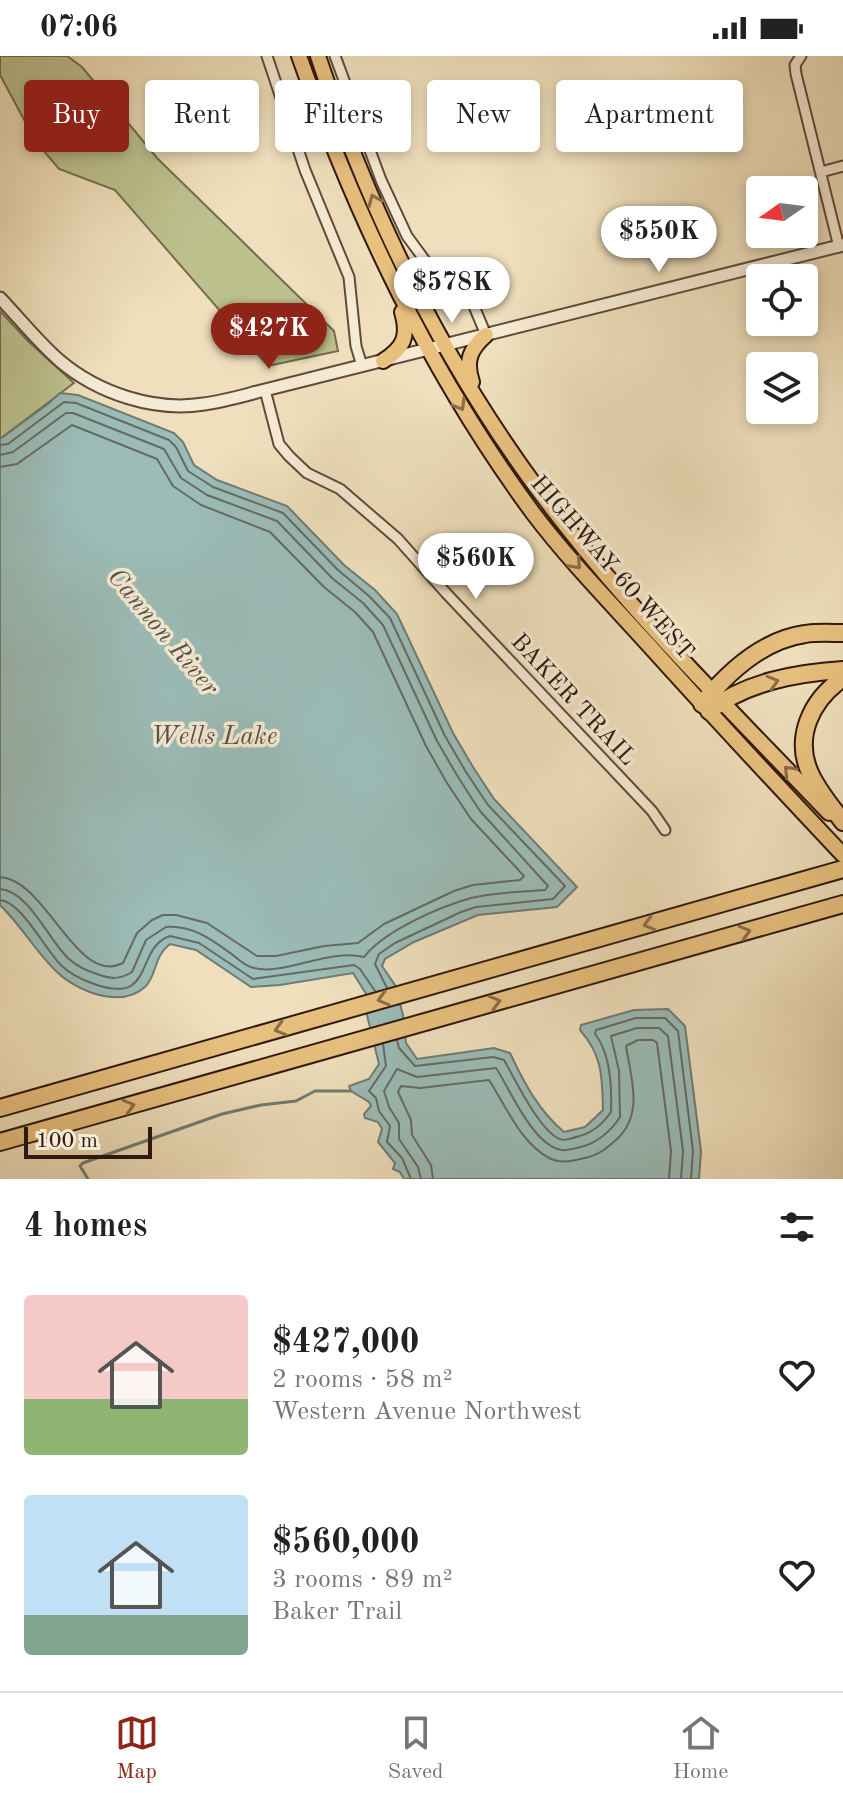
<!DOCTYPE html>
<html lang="en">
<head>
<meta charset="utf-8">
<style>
  :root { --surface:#fff; --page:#f2f2f2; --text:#222; --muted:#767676; --line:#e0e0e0; --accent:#8f2418 }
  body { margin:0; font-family:"Old Standard TT",serif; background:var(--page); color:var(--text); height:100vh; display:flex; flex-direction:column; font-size:30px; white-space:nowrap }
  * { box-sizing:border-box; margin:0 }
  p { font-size:26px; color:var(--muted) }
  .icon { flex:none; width:44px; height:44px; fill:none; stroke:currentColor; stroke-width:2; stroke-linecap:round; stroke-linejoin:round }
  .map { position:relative; height:1123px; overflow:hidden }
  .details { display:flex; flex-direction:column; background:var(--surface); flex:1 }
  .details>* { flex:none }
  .banner { position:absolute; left:24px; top:24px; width:796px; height:72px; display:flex; gap:16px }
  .needle { width:52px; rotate:256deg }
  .controls { position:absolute; left:746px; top:120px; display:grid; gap:16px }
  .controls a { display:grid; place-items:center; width:72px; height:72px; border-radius:8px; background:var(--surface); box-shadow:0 4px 12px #0003; font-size:40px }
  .scale { position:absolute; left:24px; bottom:20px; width:128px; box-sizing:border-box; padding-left:8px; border:4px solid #30190f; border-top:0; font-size:22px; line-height:28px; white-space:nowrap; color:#30190f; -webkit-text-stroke:6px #f5ead3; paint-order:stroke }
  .price { position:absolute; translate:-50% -68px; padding:0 18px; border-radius:28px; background:#fff; color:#222; font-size:26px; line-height:52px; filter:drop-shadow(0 2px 4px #0008) }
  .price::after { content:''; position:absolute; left:50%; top:48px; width:24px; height:18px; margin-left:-12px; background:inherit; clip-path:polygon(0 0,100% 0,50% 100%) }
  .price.selected { background:var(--accent); color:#fff }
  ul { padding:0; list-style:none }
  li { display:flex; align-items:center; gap:24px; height:200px; padding:0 24px }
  li span { display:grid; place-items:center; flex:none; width:224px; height:160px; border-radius:8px; color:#555 }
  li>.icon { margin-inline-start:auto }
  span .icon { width:96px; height:96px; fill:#fffc; stroke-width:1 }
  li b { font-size:34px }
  h2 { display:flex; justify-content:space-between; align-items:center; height:96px; padding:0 24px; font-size:34px }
  .tag { padding:0 28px; border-radius:8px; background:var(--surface); box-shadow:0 4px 12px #0003; font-size:28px; line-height:72px }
  .tag.selected { background:var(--accent); color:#fff }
  .status { display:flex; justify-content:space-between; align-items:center; height:56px; padding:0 40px; background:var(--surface); direction:ltr }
  .status svg { height:22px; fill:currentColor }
  .menu { display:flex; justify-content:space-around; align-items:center; height:112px; border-top:2px solid var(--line); background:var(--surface); font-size:22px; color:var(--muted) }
  .menu a { display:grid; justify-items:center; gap:4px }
  .menu .selected { color:var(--accent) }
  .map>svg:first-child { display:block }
  .green { fill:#bdc18e; stroke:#766d4e; stroke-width:2 }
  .water { fill:#9bbcb7; stroke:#707b74; stroke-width:2 }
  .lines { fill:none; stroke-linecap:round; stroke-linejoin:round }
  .shore { stroke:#666a63; stroke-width:2 }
  .stream { stroke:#707b74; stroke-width:3 }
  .minor-casing { stroke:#604a3a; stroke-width:13 }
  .tertiary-casing { stroke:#604a3a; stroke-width:15 }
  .primary-casing { stroke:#30190f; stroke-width:18 }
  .motorway-casing { stroke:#30190f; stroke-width:20 }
  .minor { stroke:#f5ead3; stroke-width:9 }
  .tertiary { stroke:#f5ead3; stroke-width:11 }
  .primary { stroke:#e8c07e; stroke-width:14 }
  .motorway { stroke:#e8c07e; stroke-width:16 }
  .oneway { stroke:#8c6c46 }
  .labels { text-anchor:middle; stroke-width:7; stroke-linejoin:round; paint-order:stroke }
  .street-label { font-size:24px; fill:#30190f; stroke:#f5ead3 }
  .water-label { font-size:26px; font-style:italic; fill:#55524a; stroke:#f5ead3 }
</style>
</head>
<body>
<div class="status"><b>07:06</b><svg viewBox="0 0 49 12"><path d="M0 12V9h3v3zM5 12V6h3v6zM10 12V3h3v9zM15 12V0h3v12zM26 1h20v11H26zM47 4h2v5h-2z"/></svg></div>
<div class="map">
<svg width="843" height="1123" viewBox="0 0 843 1123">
  <rect width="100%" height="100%" fill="#efdfbc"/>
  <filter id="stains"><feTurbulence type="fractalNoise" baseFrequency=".0025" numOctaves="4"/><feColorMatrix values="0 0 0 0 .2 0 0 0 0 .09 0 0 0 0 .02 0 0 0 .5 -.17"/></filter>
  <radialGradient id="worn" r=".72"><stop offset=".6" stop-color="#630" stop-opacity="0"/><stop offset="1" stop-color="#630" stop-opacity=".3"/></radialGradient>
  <!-- green -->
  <path class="green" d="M0,0H67L82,11L157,102L334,275L338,295L268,310L115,134L59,113L36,86L0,19Z
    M0,255L28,285L74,327L0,383Z"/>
  <!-- water -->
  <path class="water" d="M60,337L78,339L174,377L183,386L194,409L217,424L287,450L344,509L375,534L397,558L453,677L473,711L494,743L577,831L557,851L478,859L414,886L385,903L382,910L395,929L403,959L406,987L417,1003L494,992L510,997C524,1027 539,1055 564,1076L585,1071L603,1054C602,1021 603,1000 580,974L581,969L634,954L668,953L685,970L701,1095L699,1123H404L400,1116L393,1113L395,1107L378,1086L382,1073L378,1066L365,1062L364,1058L371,1050L369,1046L351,1035L349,1030L369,1023L379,1008L364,947L370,944L353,917L280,929L251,931L196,894L170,888C154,900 157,918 146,930C121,954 76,935 56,915C35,895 21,869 0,849V383L48,348Z"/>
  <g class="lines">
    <!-- shore -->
    <path class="shore" d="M0,389L8,388L64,346L76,347L169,384L176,391L188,415L213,431L283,457L338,514L369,540L390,562L445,680L466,716L488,749L565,830L553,843L476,851L461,856L395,887L379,898L375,908L387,932
      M0,399L13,396L66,357H73L164,393L181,422L207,439L277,465L332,522L363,547L383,569L437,685L458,721L480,755L548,830L545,834C521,836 495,836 471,842C439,851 384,875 364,901C329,892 283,920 254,912C247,911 239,904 233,899C212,884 193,869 166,871L146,884L132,916C119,924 110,923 97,918C87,915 77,910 69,903C49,885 29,835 0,833
      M0,411L17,408L72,369L157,403L173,430L201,449L270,476L324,531L355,556L373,576L426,690L447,727L471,763L524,820L520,824L473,829L454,835L384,868L358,887L324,890L276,900H257L207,867L176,859H163L152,864L137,877L123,907C77,931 46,823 0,821
      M0,844C22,846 45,894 62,910C70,918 83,924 94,928C156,950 134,892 170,880L199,887L253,923L354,909L360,913L375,935
      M397,984L399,992L415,1010L493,1001L504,1004C514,1021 542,1081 563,1084C565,1084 574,1082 576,1081C591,1078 602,1069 611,1056C612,1031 611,998 595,978L596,974L636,962H665L678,975L693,1095L691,1123
      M383,988L386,1010L369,1035L376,1042L379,1055L390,1070L387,1086L402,1102L411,1123
      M421,1123L418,1111L399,1083V1067L389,1051L384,1035L397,1013L417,1021L496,1012C510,1033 533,1090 562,1094C568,1095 575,1092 581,1091C597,1087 611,1075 620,1061L619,1015L611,980L637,972H659L668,980L683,1095L681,1123
      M433,1123L431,1109L412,1079L411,1064L398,1036L401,1030L420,1032L489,1024C506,1050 520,1086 549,1102C561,1108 573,1105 585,1102C599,1099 607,1092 617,1083C644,1058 631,1022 626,990L638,984H653L657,987L671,1095L669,1123"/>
    <!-- stream -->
    <path class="stream" d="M88,1123L80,1110L83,1107L222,1058L261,1049L296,1045L315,1035H351"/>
    <!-- minor casing -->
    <g class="minor-casing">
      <path id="minor" d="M267,0L305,114L349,221L356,290L362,310
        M335,0L381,124L407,180L432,214L471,243L486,279
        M801,0L795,9L796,18L839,191
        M821,116L843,110
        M265,334L279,388L289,400L307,417L340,433L398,483L446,537L652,755L665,774"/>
    </g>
    <!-- tertiary casing -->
    <g class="tertiary-casing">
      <path id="tertiary" d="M0,242C20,263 38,286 60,305C98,337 154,356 204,348C225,345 245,339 265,334L843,189"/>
    </g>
    <!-- primary casing -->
    <g class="primary-casing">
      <path id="primary" d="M299,0C357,163 430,317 533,457C567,502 607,543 645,585C710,657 776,728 843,799
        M318,0C369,153 441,302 537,432C623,549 729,652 829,757
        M383,305C404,292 409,280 402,256
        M472,326C465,305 470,293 486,279"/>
    </g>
    <!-- motorway casing -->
    <g class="motorway-casing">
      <path id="motorway" d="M843,622C811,644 793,682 811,719C819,736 832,751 843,766
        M702,648C728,616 762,584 805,578C817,576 831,577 843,577
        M709,655C746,626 796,617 843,614
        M0,1052L843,813
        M0,1086L843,848"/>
    </g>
    <!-- minor -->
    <use href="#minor" class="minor"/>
    <!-- tertiary -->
    <use href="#tertiary" class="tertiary"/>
    <!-- primary -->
    <use href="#primary" class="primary"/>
    <!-- motorway -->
    <use href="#motorway" class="motorway"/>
  </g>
  <!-- one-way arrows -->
  <defs><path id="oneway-chevron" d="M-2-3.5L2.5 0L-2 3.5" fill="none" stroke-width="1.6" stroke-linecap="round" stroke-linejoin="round" transform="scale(2)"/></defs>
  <g class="oneway">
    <use href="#oneway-chevron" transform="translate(374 144) rotate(-113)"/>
    <use href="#oneway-chevron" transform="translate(460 349) rotate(59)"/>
    <use href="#oneway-chevron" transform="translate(576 508) rotate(48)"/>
    <use href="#oneway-chevron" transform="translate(773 626) rotate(-16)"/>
    <use href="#oneway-chevron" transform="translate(789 715) rotate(-134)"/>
    <use href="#oneway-chevron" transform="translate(649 868) rotate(164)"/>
    <use href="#oneway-chevron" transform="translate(745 876) rotate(-16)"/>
    <use href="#oneway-chevron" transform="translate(383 943) rotate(164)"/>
    <use href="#oneway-chevron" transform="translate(495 946) rotate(-16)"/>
    <use href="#oneway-chevron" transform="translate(280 973) rotate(164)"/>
    <use href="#oneway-chevron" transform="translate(129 1050) rotate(-16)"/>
  </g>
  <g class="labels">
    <!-- street labels -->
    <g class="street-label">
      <text transform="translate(613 511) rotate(49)" y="8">HIGHWAY 60 WEST</text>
      <text transform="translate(574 643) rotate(47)" y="8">BAKER TRAIL</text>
    </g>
    <!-- water labels -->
    <g class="water-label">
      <text transform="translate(164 575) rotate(50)" y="9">Cannon River</text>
      <text x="214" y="688">Wells Lake</text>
    </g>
  </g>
  <rect width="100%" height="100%" filter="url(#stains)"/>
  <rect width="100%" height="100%" fill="url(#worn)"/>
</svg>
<div class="controls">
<a><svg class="needle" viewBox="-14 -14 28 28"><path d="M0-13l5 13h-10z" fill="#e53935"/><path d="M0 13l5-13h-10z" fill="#767676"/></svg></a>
<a><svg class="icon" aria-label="locate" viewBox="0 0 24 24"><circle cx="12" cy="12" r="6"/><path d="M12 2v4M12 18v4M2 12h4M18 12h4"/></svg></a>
<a><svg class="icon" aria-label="layers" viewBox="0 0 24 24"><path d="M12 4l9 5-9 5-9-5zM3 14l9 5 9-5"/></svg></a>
</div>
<div class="scale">100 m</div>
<b class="price" style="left:659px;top:218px">$550K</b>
<b class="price" style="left:452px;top:269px">$578K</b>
<b class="price selected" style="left:269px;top:315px">$427K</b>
<b class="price" style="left:476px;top:545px">$560K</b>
<div class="banner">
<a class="tag selected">Buy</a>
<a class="tag">Rent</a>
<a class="tag">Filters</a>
<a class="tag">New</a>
<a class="tag">Apartment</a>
</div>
</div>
<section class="details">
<h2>4 homes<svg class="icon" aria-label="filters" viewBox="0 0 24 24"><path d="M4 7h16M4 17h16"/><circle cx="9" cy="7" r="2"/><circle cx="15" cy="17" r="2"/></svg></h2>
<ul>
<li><span style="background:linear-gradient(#f6c9c9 65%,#8fb573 0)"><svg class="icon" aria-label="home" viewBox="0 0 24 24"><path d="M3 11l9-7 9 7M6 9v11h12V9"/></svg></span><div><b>$427,000</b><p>2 rooms · 58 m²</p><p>Western Avenue Northwest</p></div><svg class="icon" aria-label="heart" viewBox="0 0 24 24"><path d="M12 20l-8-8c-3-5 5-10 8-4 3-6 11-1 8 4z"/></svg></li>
<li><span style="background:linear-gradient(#bfe0f5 75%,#7fa58c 0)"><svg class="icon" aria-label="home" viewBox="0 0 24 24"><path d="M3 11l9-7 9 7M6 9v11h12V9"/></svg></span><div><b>$560,000</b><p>3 rooms · 89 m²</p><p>Baker Trail</p></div><svg class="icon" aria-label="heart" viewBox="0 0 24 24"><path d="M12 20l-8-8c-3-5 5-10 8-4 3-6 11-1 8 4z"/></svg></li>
</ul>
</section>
<nav class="menu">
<a class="selected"><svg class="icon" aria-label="map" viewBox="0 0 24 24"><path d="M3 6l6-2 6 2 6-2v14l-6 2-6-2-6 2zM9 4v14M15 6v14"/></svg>Map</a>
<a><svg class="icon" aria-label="saved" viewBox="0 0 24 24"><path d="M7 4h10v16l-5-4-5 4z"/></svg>Saved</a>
<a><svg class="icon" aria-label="home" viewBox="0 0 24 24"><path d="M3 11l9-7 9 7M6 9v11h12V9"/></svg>Home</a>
</nav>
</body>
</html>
